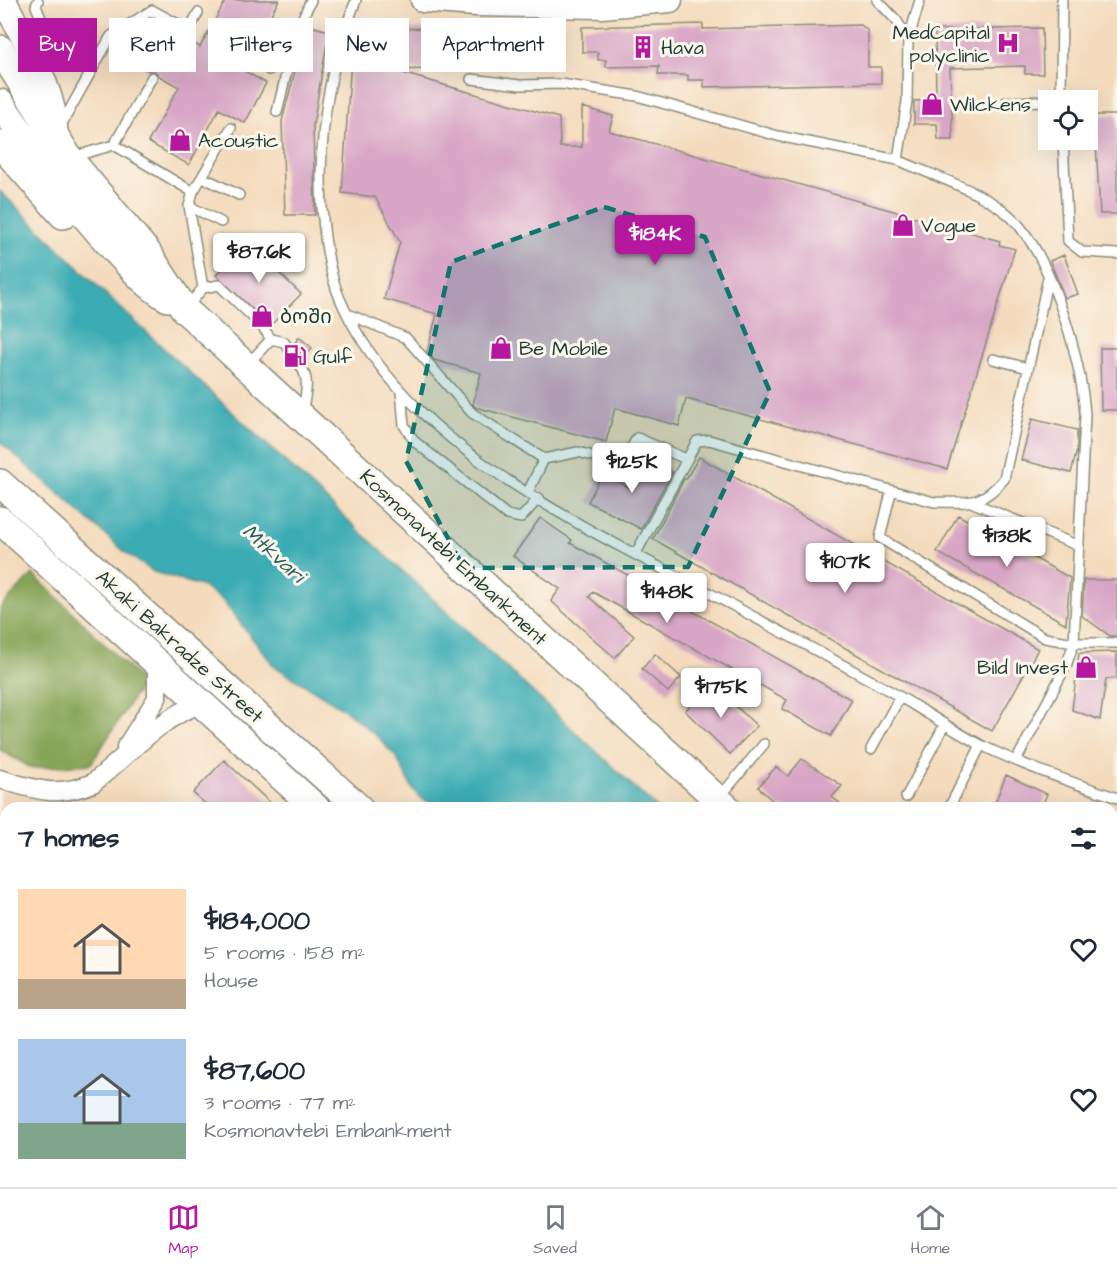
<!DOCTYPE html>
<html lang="en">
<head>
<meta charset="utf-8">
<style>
  :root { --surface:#fff; --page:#f6f6f7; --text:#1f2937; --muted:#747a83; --line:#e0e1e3; --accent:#b5179e }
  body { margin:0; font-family:"Architects Daughter","Noto Sans Georgian",sans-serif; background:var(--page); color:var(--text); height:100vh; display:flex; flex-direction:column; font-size:22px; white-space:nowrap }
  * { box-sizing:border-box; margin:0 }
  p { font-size:20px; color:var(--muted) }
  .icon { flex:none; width:33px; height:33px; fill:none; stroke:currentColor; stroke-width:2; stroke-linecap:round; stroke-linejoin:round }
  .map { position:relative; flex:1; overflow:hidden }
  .sheet { position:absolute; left:0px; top:802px; width:1118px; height:386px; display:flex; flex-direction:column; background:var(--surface); border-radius:18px 18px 0 0; box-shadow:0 6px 24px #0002 }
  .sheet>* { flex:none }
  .top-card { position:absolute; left:18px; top:18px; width:600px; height:54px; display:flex; gap:12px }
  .controls { position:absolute; left:1038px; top:90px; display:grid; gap:12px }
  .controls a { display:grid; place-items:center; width:60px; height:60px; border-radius:0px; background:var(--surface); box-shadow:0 6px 24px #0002; font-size:30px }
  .price { position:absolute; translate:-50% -51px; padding:0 14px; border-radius:6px; background:#fff; color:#222; font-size:20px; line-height:39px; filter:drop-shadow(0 2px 3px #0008) }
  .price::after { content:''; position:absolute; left:50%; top:36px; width:18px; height:14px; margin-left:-9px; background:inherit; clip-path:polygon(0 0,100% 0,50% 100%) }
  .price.current { background:var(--accent); color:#fff }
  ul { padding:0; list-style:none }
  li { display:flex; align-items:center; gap:18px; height:150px; padding:0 18px }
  li span { display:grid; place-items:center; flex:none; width:168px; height:120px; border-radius:0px; color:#555 }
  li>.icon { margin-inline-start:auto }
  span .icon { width:72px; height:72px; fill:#fffc; stroke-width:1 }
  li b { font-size:26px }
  h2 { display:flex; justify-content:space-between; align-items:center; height:72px; padding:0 18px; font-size:26px }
  .tag { padding:0 21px; border-radius:0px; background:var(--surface); box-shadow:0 6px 24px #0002; font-size:21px; line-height:54px }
  .tag.current { background:var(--accent); color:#fff }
  .tab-bar { display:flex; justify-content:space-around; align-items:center; height:84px; border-top:2px solid var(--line); background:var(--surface); font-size:16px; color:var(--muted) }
  .tab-bar a { display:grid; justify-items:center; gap:3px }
  .tab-bar .current { color:var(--accent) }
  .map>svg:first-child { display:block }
  .forest { fill:#86a457; stroke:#527046; stroke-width:1.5 }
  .water { fill:#3aacb3; stroke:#2c7474; stroke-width:1.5 }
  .building { fill:#d8a6c6 }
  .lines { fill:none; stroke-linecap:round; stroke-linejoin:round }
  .lane-casing { stroke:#8a8c78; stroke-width:12 }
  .street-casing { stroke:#8a8c78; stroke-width:21 }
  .secondary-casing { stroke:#8a8c78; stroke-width:27 }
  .primary-casing { stroke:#8a8c78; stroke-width:30 }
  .lane { stroke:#fff; stroke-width:9 }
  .street { stroke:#fff; stroke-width:18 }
  .secondary { stroke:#fff; stroke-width:24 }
  .primary { stroke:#fff; stroke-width:27 }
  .marked { fill:#0f766e; fill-opacity:0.2; stroke:#0f766e; stroke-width:4.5; stroke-dasharray:12 8; stroke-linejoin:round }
  .labels { text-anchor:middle; stroke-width:6; stroke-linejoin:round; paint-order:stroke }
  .poi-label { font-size:20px; fill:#1f3d34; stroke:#fbf7ec; text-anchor:start }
  .street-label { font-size:20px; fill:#1f3d34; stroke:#fbf7ec }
  .water-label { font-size:21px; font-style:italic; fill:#275e5a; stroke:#fbf7ec }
</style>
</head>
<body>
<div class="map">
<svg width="1117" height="1187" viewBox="0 0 1117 1187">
  <rect width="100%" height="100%" fill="#fbf7ec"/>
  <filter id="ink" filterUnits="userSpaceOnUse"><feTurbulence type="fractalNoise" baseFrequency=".0167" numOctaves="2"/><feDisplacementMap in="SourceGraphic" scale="12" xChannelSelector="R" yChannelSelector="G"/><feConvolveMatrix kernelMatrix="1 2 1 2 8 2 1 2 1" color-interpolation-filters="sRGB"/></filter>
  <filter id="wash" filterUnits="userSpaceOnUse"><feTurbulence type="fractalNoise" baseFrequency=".008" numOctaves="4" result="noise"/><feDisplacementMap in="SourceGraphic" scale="24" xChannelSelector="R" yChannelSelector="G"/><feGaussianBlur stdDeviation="1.35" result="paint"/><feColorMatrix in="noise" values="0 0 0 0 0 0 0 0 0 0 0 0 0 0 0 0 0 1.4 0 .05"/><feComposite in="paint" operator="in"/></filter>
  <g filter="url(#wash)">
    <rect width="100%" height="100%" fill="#f4dbbd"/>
    <!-- forest -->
    <path class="forest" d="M33,574L143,682L91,764L31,768L0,750V608Z
      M665,1182H709L714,1187H671Z"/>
    <!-- water -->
    <path class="water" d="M0,191L113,301L657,808H443L422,799L412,788L396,757L380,739L344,709L274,666L222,600L201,586L154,572L127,554L0,442Z
      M830,1182H1094L1101,1187H836Z"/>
    <g id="blocks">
      <!-- building -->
      <path class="building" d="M226,0H279L241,69L266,83L245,123L219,109L189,165L148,142L179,87L159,76L155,71H149L128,59L150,20L200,47Z
        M703,24V29L861,25L868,31V67H881V83L704,87V80H688V75H658L659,66L606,67V60H598V52H582V27Z
        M307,25L329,31L313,125L315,215H285L282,121Z
        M557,27L558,66L392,70L559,118L560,147H582V107L613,116L609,131L1000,241L999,245L1015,249L947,469L686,399L679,426L615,408L606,442L475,407L473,404L481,373L434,360L427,352L437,314L384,299L400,242L375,197L342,193L353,29Z
        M1042,28L1043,74H1025V66L950,68L953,140H938L937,124H914V101L936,100L935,30Z
        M1088,115H1117V214H1100L1096,144H1088Z
        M248,243L301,294L270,326L216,275Z
        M1064,255L1078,294L1065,298L1050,261Z
        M299,337L312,348L303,357L294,344Z
        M1100,348H1117V410H1101Z
        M1032,419L1077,430V450L1071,473L1021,460Z
        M699,457L1038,649L992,731L653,539L684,479H686Z
        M645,459L672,472L641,529L588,502L602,474L630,488Z
        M958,515L1070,578L1066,624L937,552Z
        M540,518L572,540L570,543L852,700L831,736L782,709L787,700L593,592L589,597L634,636L615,658L551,601L560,589L513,556Z
        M1084,580H1117V636H1110L1082,616Z
        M1117,652V678L1106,679L1100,720L1072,710L1079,653Z
        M655,654L681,677L668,692L642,669Z
        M711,683L757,726L730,754L685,711Z
        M802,759L842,786L832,797L846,808H780L758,787L776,767L788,776Z
        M224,760L276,808H210L193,793Z
        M1006,775L1047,794L1041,808H993Z"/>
    </g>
  </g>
  <g filter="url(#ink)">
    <use href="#blocks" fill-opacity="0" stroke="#8a8c78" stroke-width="1.5"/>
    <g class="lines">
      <!-- lane casing -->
      <g class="lane-casing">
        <path id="lane" d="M356,0C332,61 322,111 321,177C321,213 326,266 340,299C407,454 603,535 743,611C796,640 850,668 902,698C929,714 955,732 983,746C1026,767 1072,782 1117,798
          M877,0L897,21L908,41L920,0
          M38,1L36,6L58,61L40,70
          M908,41L907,101L898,160C933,176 974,188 1004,211C1049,245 1082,360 1085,415L1074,643L1066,666L1016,761
          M269,70L286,42L296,33
          M471,79L520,85L561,84L637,96L778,136L898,160
          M1061,100L1062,0
          M1006,102L1048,101
          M277,112L296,33L311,0
          M60,127L111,36L152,10L189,30L198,13
          M1063,140L1068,241L1082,252L1117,254
          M114,145L152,77
          M72,157L114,145L193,192
          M202,177L239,195
          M189,206L221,222
          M203,288L189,206L193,192L231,128
          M187,307L203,288L219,285L261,325L271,339L248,364
          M350,315L406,338L472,413L544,459L528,492
          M271,339L284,342C305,372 312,374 302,411
          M993,359L1028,368
          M401,391L404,425L414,441L507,515L521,518L539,498
          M544,459L578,452L622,464L637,438L686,459
          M891,492L880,538L1045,638L1074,643H1117
          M971,502L1079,546
          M636,553L697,441L709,440L934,502C968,502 980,507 1004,479L1048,278
          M871,749L900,697
          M906,797L945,724
          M719,798L764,744
          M949,808L981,745
          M1112,837L1117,836"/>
      </g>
      <!-- street casing -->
      <g class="street-casing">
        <path id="street" d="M126,747L157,698V661
          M0,779C36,790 57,798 93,783C128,755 159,718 202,703
          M0,928L6,933
          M292,1182L296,1187
          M28,1187L32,1182"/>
      </g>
      <!-- secondary casing -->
      <g class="secondary-casing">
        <path id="secondary" d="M4,0C22,38 59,94 55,137
          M423,0L475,4L602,6L670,0"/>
      </g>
      <!-- primary casing -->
      <g class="primary-casing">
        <path id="primary" d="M0,49L69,158L147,252L185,310L727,808
          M0,103C35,154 72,203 114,249C131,267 146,285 168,298
          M0,144L63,215
          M0,483L359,808
          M0,520L316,808
          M1112,1137L1117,1141
          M726,1182L731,1187
          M769,1182L775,1187"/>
      </g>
      <!-- lane -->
      <use href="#lane" class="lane"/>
      <!-- street -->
      <use href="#street" class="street"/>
      <!-- secondary -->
      <use href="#secondary" class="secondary"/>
      <!-- primary -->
      <use href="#primary" class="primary"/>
    </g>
  </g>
  <!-- marked area -->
  <path class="marked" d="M604,207L705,237L770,392L688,567L464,568L406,461L451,262Z"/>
  <!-- icons -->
  <defs>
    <g id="hospital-bare" transform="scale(1.8)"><path d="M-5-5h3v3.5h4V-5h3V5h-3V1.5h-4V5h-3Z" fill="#b5179e" stroke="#fbf7ec" stroke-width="2.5" paint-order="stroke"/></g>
    <g id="building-bare" transform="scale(1.8)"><path d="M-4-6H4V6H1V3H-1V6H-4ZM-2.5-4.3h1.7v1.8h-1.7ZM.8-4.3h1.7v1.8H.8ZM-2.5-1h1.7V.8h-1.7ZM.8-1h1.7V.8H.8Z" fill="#b5179e" stroke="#fbf7ec" stroke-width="2.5" paint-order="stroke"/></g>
    <g id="shop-bare" transform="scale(1.8)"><path d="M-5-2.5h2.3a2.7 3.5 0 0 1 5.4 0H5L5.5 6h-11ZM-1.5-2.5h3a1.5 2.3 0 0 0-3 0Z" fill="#b5179e" stroke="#fbf7ec" stroke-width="2.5" paint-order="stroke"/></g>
    <g id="fuel-bare" transform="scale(1.8)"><path d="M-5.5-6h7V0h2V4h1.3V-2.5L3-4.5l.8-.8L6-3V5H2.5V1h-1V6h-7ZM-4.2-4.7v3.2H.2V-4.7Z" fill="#b5179e" stroke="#fbf7ec" stroke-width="2.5" paint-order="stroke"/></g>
  </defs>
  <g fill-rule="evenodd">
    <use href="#hospital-bare" x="1008" y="43"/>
    <use href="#building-bare" x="643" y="47"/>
    <use href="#shop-bare" x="932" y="104"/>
    <use href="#shop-bare" x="180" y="140"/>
    <use href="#shop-bare" x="903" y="225"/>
    <use href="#shop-bare" x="262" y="316"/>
    <use href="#shop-bare" x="501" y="348"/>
    <use href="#fuel-bare" x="295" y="356"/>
    <use href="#shop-bare" x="1086" y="667"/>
  </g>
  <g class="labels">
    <!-- poi labels -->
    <g class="poi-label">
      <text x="990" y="39" text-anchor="end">MedCapital<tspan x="990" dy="23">polyclinic</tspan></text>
      <text x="661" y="54">Hava</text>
      <text x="950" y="111">Wilckens</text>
      <text x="198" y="147">Acoustic</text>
      <text x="921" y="232">Vogue</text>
      <text x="280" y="323">ბოში</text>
      <text x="519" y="355">Be Mobile</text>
      <text x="313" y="363">Gulf</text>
      <text x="1068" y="674" text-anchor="end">Bild Invest</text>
    </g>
    <!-- street labels -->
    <g class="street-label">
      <text transform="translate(454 557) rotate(43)" y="7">Kosmonavtebi Embankment</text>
      <text transform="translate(180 646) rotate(42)" y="7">Akaki Bakradze Street</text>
    </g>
    <!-- water labels -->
    <g class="water-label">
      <text transform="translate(274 553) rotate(42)" y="7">Mtkvari</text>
    </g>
  </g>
</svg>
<div class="controls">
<a><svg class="icon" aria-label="locate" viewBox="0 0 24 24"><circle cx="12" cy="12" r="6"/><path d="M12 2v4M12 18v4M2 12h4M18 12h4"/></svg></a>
</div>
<b class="price current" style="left:655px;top:266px">$184K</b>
<b class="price" style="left:259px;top:284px">$87.6K</b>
<b class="price" style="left:632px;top:494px">$125K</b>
<b class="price" style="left:1007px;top:568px">$138K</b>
<b class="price" style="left:845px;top:594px">$107K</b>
<b class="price" style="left:667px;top:624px">$148K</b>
<b class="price" style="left:721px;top:719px">$175K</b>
<div class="top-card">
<a class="tag current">Buy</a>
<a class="tag">Rent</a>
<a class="tag">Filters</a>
<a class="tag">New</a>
<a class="tag">Apartment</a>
</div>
<section class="sheet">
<h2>7 homes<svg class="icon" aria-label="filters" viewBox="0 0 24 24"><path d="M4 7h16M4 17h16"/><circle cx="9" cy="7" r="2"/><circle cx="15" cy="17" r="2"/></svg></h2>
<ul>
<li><span style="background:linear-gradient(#ffd9b3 75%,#b9a48a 0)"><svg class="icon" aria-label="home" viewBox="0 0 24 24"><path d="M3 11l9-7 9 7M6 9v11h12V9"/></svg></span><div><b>$184,000</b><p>5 rooms · 158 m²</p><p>House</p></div><svg class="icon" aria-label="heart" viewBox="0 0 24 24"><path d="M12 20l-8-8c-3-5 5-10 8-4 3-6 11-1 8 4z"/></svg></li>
<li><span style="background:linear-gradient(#a9c7e8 70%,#7fa58c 0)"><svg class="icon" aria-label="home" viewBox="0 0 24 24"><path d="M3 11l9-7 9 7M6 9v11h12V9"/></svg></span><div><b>$87,600</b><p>3 rooms · 77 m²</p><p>Kosmonavtebi Embankment</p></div><svg class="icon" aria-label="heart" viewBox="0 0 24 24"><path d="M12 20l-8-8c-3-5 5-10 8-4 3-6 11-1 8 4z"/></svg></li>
</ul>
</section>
</div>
<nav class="tab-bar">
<a class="current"><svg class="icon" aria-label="map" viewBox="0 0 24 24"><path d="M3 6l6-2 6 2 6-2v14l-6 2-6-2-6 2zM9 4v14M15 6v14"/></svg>Map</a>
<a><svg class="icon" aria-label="saved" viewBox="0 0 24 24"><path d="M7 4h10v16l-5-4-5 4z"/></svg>Saved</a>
<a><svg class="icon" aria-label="home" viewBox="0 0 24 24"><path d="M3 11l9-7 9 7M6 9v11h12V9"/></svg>Home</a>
</nav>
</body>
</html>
